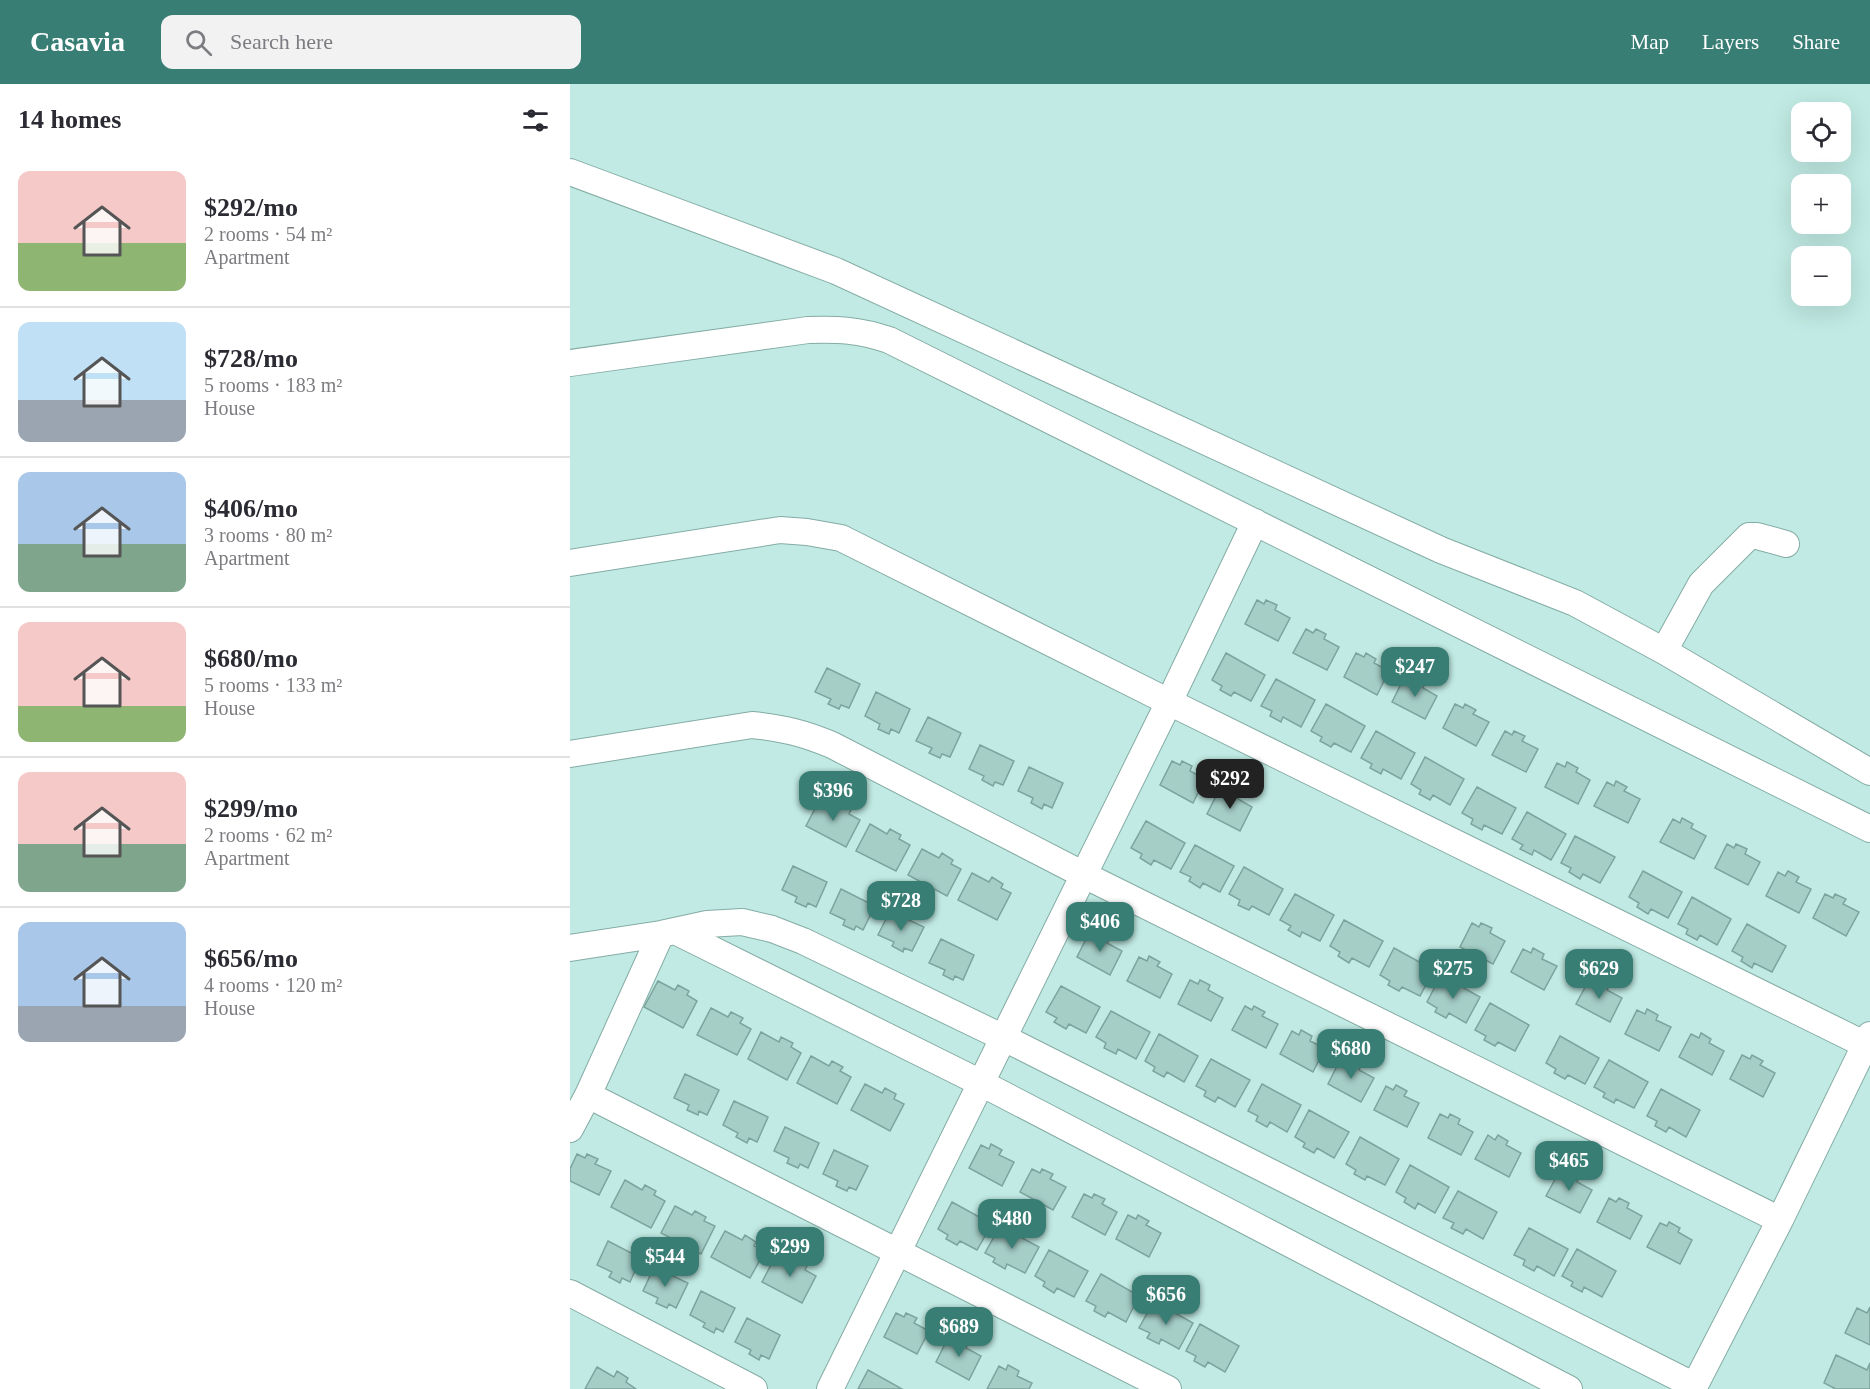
<!DOCTYPE html>
<html lang="en">
<head>
<meta charset="utf-8">
<style>
  :root { --surface:#fff; --page:#f2f2f3; --text:#2b2b33; --muted:#7c7c81; --line:#e1e1e2; --accent:#397e75 }
  body { margin:0; font-family:Georgia,serif; background:var(--page); color:var(--text); height:100vh; display:flex; flex-direction:column; font-size:22px; white-space:nowrap }
  * { box-sizing:border-box; margin:0 }
  p { font-size:20px; color:var(--muted) }
  .icon { flex:none; width:33px; height:33px; fill:none; stroke:currentColor; stroke-width:2; stroke-linecap:round; stroke-linejoin:round }
  .map { position:relative; flex:1; overflow:hidden }
  .sheet { display:flex; flex-direction:column; background:var(--surface); width:570px }
  .sheet>* { flex:none }
  .controls { position:absolute; left:1221px; top:18px; display:grid; gap:12px }
  .controls a { display:grid; place-items:center; width:60px; height:60px; border-radius:12px; background:var(--surface); box-shadow:0 6px 24px #0002; font-size:30px }
  .price { position:absolute; translate:-50% -51px; padding:0 14px; border-radius:12px; background:var(--accent); color:#fff; font-size:20px; line-height:39px; filter:drop-shadow(0 2px 3px #0008) }
  .price::after { content:''; position:absolute; left:50%; top:36px; width:18px; height:14px; margin-left:-9px; background:inherit; clip-path:polygon(0 0,100% 0,50% 100%) }
  .price.on { background:#222; color:#fff }
  ul { padding:0; list-style:none }
  li { display:flex; align-items:center; gap:18px; height:150px; padding:0 18px }
  li+li { border-top:2px solid var(--line) }
  li span { display:grid; place-items:center; flex:none; width:168px; height:120px; border-radius:12px; color:#555 }
  li>.icon { margin-inline-start:auto }
  span .icon { width:72px; height:72px; fill:#fffc; stroke-width:1 }
  li b { font-size:26px }
  h2 { display:flex; justify-content:space-between; align-items:center; height:72px; padding:0 18px; font-size:26px }
  header { display:flex; align-items:center; gap:36px; box-sizing:border-box; height:84px; padding:0 30px; background:var(--accent); color:#fff }
  header strong { font-size:28px }
  nav { display:flex; gap:33px; margin-inline-start:auto; font-size:21px }
  .search { width:420px; height:54px; background:var(--page); display:flex; align-items:center; gap:15px; box-sizing:border-box; padding:0 21px; border-radius:12px; color:var(--muted); font-size:22px }
  main { display:flex; flex:1; min-height:0 }
  .map>svg:first-child { display:block }
  .building { fill:#a5cec7; stroke:#7ca49d; stroke-width:1.5 }
  .lines { fill:none; stroke-linecap:round; stroke-linejoin:round }
  .minor-casing { stroke:#84aca5; stroke-width:28 }
  .minor { stroke:#fff; stroke-width:26 }
</style>
</head>
<body>
<header>
<strong>Casavia</strong>
<div class="search"><svg class="icon" aria-label="search" viewBox="0 0 24 24"><circle cx="10" cy="10" r="6"/><path d="M15 15l6 6"/></svg>Search here</div>
<nav><a>Map</a><a>Layers</a><a>Share</a></nav>
</header>
<main>
<section class="sheet">
<h2>14 homes<svg class="icon" aria-label="filters" viewBox="0 0 24 24"><path d="M4 7h16M4 17h16"/><circle cx="9" cy="7" r="2"/><circle cx="15" cy="17" r="2"/></svg></h2>
<ul>
<li><span style="background:linear-gradient(#f6c9c9 60%,#8fb573 0)"><svg class="icon" aria-label="home" viewBox="0 0 24 24"><path d="M3 11l9-7 9 7M6 9v11h12V9"/></svg></span><div><b>$292/mo</b><p>2 rooms · 54 m²</p><p>Apartment</p></div></li>
<li><span style="background:linear-gradient(#bfe0f5 65%,#9aa5b1 0)"><svg class="icon" aria-label="home" viewBox="0 0 24 24"><path d="M3 11l9-7 9 7M6 9v11h12V9"/></svg></span><div><b>$728/mo</b><p>5 rooms · 183 m²</p><p>House</p></div></li>
<li><span style="background:linear-gradient(#a9c7e8 60%,#7fa58c 0)"><svg class="icon" aria-label="home" viewBox="0 0 24 24"><path d="M3 11l9-7 9 7M6 9v11h12V9"/></svg></span><div><b>$406/mo</b><p>3 rooms · 80 m²</p><p>Apartment</p></div></li>
<li><span style="background:linear-gradient(#f6c9c9 70%,#8fb573 0)"><svg class="icon" aria-label="home" viewBox="0 0 24 24"><path d="M3 11l9-7 9 7M6 9v11h12V9"/></svg></span><div><b>$680/mo</b><p>5 rooms · 133 m²</p><p>House</p></div></li>
<li><span style="background:linear-gradient(#f6c9c9 60%,#7fa58c 0)"><svg class="icon" aria-label="home" viewBox="0 0 24 24"><path d="M3 11l9-7 9 7M6 9v11h12V9"/></svg></span><div><b>$299/mo</b><p>2 rooms · 62 m²</p><p>Apartment</p></div></li>
<li><span style="background:linear-gradient(#a9c7e8 70%,#9aa5b1 0)"><svg class="icon" aria-label="home" viewBox="0 0 24 24"><path d="M3 11l9-7 9 7M6 9v11h12V9"/></svg></span><div><b>$656/mo</b><p>4 rooms · 120 m²</p><p>House</p></div></li>
</ul>
</section>
<div class="map">
<svg width="1300" height="1305" viewBox="0 0 1300 1305">
  <rect width="100%" height="100%" fill="#c0eae3"/>
  <!-- building -->
  <path class="building" d="M687,516L694,520L696,516L707,521L705,526L720,534L708,557L675,540Z
    M736,545L743,549L746,545L756,550L754,555L769,563L757,586L723,569Z
    M656,569L695,591L681,617L664,608L661,612L650,606L652,602L642,596Z
    M786,569L794,573L796,569L806,575L804,579L819,587L807,611L774,593Z
    M257,584L290,600L279,624L271,621L269,625L258,620L261,615L245,608Z
    M834,594L842,598L844,594L855,600L853,604L867,612L855,635L822,618Z
    M706,595L745,616L731,643L713,633L711,638L700,632L702,627L691,622Z
    M306,608L340,625L329,649L321,645L319,650L308,645L310,640L295,632Z
    M756,620L795,642L781,668L764,659L761,663L750,657L752,653L741,647Z
    M885,620L893,624L895,620L906,626L903,630L919,638L906,662L873,644Z
    M358,633L391,649L380,673L372,670L370,674L359,669L362,664L346,657Z
    M806,647L845,669L831,695L813,685L811,690L800,684L802,680L791,674Z
    M935,647L942,651L944,647L955,652L952,657L968,665L956,688L922,671Z
    M410,661L444,677L433,701L425,698L423,702L412,696L414,692L399,685Z
    M855,673L894,695L880,721L863,711L860,716L849,710L851,706L841,700Z
    M602,677L610,681L612,677L622,682L620,687L635,695L623,719L590,701Z
    M997,678L1008,684L1006,688L1020,696L1008,720L975,703L987,679L995,683Z
    M459,683L493,699L482,724L474,720L472,725L461,719L463,714L448,707Z
    M1046,697L1057,703L1054,707L1070,715L1058,739L1024,722L1037,698L1044,702Z
    M907,703L946,724L932,750L914,741L912,746L901,740L903,735L892,729Z
    M649,706L657,710L659,706L670,711L668,715L682,723L670,747L637,730Z
    M250,715L268,725L270,720L281,726L279,730L290,736L276,763L236,742Z
    M957,728L996,750L981,776L964,766L962,771L950,765L953,761L942,755Z
    M1112,734L1123,740L1121,744L1136,752L1124,775L1090,758L1103,735L1110,739Z
    M576,737L615,759L601,785L584,776L581,781L570,774L572,770L561,764Z
    M300,740L317,750L320,745L331,751L329,755L340,761L326,787L286,767Z
    M1005,752L1045,773L1030,799L1013,790L1010,795L999,788L1001,784L991,779Z
    M1157,760L1164,764L1166,760L1177,765L1175,770L1190,778L1178,801L1145,784Z
    M625,761L664,782L650,808L633,799L630,804L619,797L621,793L610,788Z
    M352,765L369,774L372,769L383,776L381,780L391,785L377,812L338,791Z
    M223,782L257,798L246,823L238,819L236,823L225,818L227,813L212,806Z
    M674,783L713,805L699,831L682,822L679,826L668,821L670,816L659,810Z
    M1073,787L1112,808L1098,834L1081,825L1078,830L1067,823L1069,819L1059,813Z
    M1218,787L1229,793L1226,798L1241,805L1229,829L1196,812L1208,788L1215,792Z
    M402,789L419,798L422,793L433,800L431,804L441,809L427,836L388,816Z
    M271,805L305,822L293,846L286,842L284,846L273,841L275,836L260,829Z
    M725,810L764,831L750,857L732,848L730,853L718,846L721,842L710,836Z
    M1255,810L1263,814L1265,810L1276,815L1273,820L1289,828L1276,852L1243,834Z
    M1122,813L1161,835L1147,861L1130,851L1127,856L1116,850L1118,845L1108,840Z
    M320,827L354,843L342,867L334,864L333,868L322,862L324,858L308,851Z
    M774,836L813,857L799,883L782,874L779,879L768,872L770,868L760,862Z
    M902,839L909,843L911,839L922,844L920,849L935,857L923,880L890,863Z
    M1177,840L1216,862L1202,888L1184,879L1182,884L1171,877L1173,873L1162,867Z
    M519,849L527,853L529,849L540,855L537,859L552,867L540,891L507,873Z
    M371,855L404,871L393,896L385,892L383,896L373,891L375,886L359,879Z
    M824,864L864,886L850,912L832,903L829,907L818,901L820,897L810,891Z
    M963,864L974,870L972,875L987,882L974,906L941,888L953,865L961,869Z
    M579,872L590,878L587,882L602,890L590,914L557,897L569,873L577,877Z
    M871,891L910,913L896,939L879,929L876,934L865,928L867,924L857,918Z
    M620,896L628,900L630,896L640,901L638,906L653,914L641,937L608,920Z
    M1019,896L1026,900L1028,896L1039,902L1037,906L1052,914L1040,938L1006,920Z
    M88,897L105,906L108,901L119,907L117,911L127,917L113,944L74,923Z
    M491,902L530,923L516,949L499,940L496,945L484,938L487,934L476,928Z
    M920,919L959,941L945,967L928,958L925,962L914,956L916,952L905,946Z
    M675,922L682,926L684,922L695,928L692,932L708,940L696,964L662,946Z
    M141,924L158,933L161,928L173,934L170,939L181,945L167,971L127,951Z
    M1077,925L1088,931L1086,936L1101,943L1089,967L1055,950L1067,926L1075,930Z
    M541,927L580,948L566,975L548,965L546,970L534,964L536,959L526,953Z
    M731,946L742,952L740,957L755,964L743,988L710,970L722,947L729,951Z
    M191,948L209,958L211,953L223,959L221,963L231,969L217,996L178,975Z
    M1131,949L1141,955L1139,959L1154,967L1142,991L1109,973L1121,950L1129,954Z
    M589,950L628,972L614,998L597,988L594,993L583,987L585,983L575,977Z
    M990,952L1029,974L1015,1000L998,991L995,995L984,989L986,985L976,979Z
    M1172,971L1180,975L1182,971L1193,977L1190,981L1205,989L1193,1013L1160,995Z
    M241,972L259,982L262,977L273,983L270,987L281,993L267,1020L227,999Z
    M641,975L680,996L665,1023L648,1013L645,1018L634,1012L636,1007L626,1002Z
    M770,976L778,980L780,976L791,982L789,986L804,994L791,1018L758,1000Z
    M1039,976L1078,998L1064,1024L1046,1015L1044,1019L1033,1013L1035,1009L1024,1003Z
    M115,990L149,1006L137,1031L129,1027L128,1031L117,1026L119,1021L104,1014Z
    M295,1000L312,1009L315,1004L326,1010L324,1015L334,1020L320,1047L281,1026Z
    M692,1000L731,1021L717,1048L700,1038L697,1043L686,1037L688,1032L678,1027Z
    M826,1001L837,1007L834,1012L849,1019L837,1043L804,1026L816,1002L823,1006Z
    M1091,1005L1130,1026L1116,1053L1099,1043L1096,1048L1085,1042L1087,1037L1077,1032Z
    M164,1017L198,1033L187,1058L179,1054L177,1059L166,1053L168,1049L153,1041Z
    M739,1026L779,1048L764,1074L747,1064L744,1069L733,1063L735,1059L725,1053Z
    M870,1030L878,1034L880,1030L890,1035L888,1040L903,1048L891,1071L858,1054Z
    M215,1043L249,1059L238,1084L230,1080L228,1084L217,1079L219,1074L204,1067Z
    M918,1051L925,1056L928,1051L938,1057L936,1061L951,1069L939,1093L905,1075Z
    M790,1053L829,1075L815,1101L797,1092L795,1096L784,1090L786,1086L776,1080Z
    M421,1060L432,1066L429,1071L444,1078L432,1102L399,1084L411,1061L419,1065Z
    M264,1066L298,1082L286,1106L279,1103L277,1107L266,1102L268,1097L253,1090Z
    M7,1070L15,1074L17,1070L28,1075L25,1080L41,1087L29,1111L0,1097V1085Z
    M840,1081L879,1103L865,1129L848,1119L845,1125L834,1118L836,1114L826,1108Z
    M462,1085L470,1089L472,1085L483,1090L480,1095L496,1103L483,1126L450,1108Z
    M998,1087L1009,1093L1007,1098L1022,1106L1010,1129L976,1112L989,1088L996,1092Z
    M55,1096L72,1106L75,1101L86,1107L84,1111L95,1117L81,1144L41,1123Z
    M888,1107L927,1128L913,1155L896,1145L893,1150L881,1144L884,1139L873,1134Z
    M514,1110L522,1114L524,1110L535,1115L532,1120L547,1128L535,1151L502,1133Z
    M1039,1114L1046,1118L1049,1114L1059,1119L1057,1124L1072,1132L1060,1155L1027,1138Z
    M382,1118L422,1140L407,1166L390,1157L387,1161L376,1155L378,1151L368,1145Z
    M105,1122L122,1131L125,1127L136,1133L134,1137L145,1142L131,1170L91,1149Z
    M558,1131L566,1135L568,1131L579,1137L576,1141L591,1149L579,1173L546,1155Z
    M1099,1138L1110,1144L1108,1148L1122,1156L1110,1180L1077,1163L1090,1139L1097,1142Z
    M430,1142L469,1163L455,1189L437,1180L435,1185L423,1178L425,1174L415,1169Z
    M959,1144L998,1165L984,1192L967,1182L964,1187L953,1181L955,1176L944,1171Z
    M155,1147L172,1156L175,1151L186,1158L184,1162L195,1167L180,1194L141,1173Z
    M38,1157L71,1174L60,1198L52,1194L50,1199L39,1193L42,1188L27,1181Z
    M1007,1165L1046,1187L1032,1213L1014,1203L1012,1208L1001,1202L1003,1198L992,1192Z
    M479,1166L518,1187L504,1213L487,1204L484,1209L473,1202L475,1198L465,1192Z
    M206,1171L223,1181L226,1175L237,1182L235,1186L246,1192L232,1219L192,1198Z
    M84,1183L118,1199L106,1224L99,1220L97,1224L86,1219L88,1214L73,1207Z
    M531,1190L569,1212L556,1238L538,1228L535,1233L524,1227L526,1222L516,1217Z
    M131,1207L165,1224L153,1248L146,1244L144,1249L133,1243L135,1239L120,1231Z
    M584,1217L623,1239L609,1265L591,1255L589,1260L577,1254L580,1249L569,1244Z
    M1300,1223V1261L1275,1249L1287,1224L1297,1229Z
    M326,1229L334,1233L336,1229L347,1234L344,1239L359,1247L347,1270L314,1253Z
    M177,1234L210,1251L199,1275L191,1271L189,1276L179,1270L181,1266L165,1258Z
    M630,1240L669,1262L655,1288L638,1278L635,1283L624,1277L626,1272L616,1267Z
    M378,1254L385,1258L388,1254L398,1260L396,1264L411,1272L399,1296L366,1278Z
    M1266,1271L1297,1286L1300,1279V1305H1263L1264,1304L1254,1299Z
    M438,1281L449,1287L447,1292L462,1299L459,1305H417L429,1282L436,1286Z
    M27,1283L44,1293L47,1287L58,1294L56,1298L66,1305H15Z
    M298,1286L332,1305H288Z"/>
  <g class="lines">
    <!-- minor casing -->
    <g class="minor-casing">
      <path id="minor" d="M0,88L266,187L871,466L1005,519L1094,567L1300,688
        M0,279L238,246C269,245 289,246 319,256L1300,745
        M0,479L210,446L237,448L271,454L599,618L1300,963
        M1094,567L1131,500L1179,452H1187L1216,460
        M0,670L182,641C213,644 233,649 262,661L514,791L1210,1136
        M105,847L411,999L999,1305
        M0,864L91,850L137,840L172,838L202,845L233,857L434,954L1125,1302
        M18,1011L598,1305
        M0,1045L18,1011L91,850
        M0,1209L184,1305
        M260,1305L599,618L685,438
        M1123,1305L1210,1136L1300,951"/>
    </g>
    <!-- minor -->
    <use href="#minor" class="minor"/>
  </g>
</svg>
<div class="controls">
<a><svg class="icon" aria-label="locate" viewBox="0 0 24 24"><circle cx="12" cy="12" r="6"/><path d="M12 2v4M12 18v4M2 12h4M18 12h4"/></svg></a>
<a>+</a>
<a>−</a>
</div>
<b class="price" style="left:845px;top:614px">$247</b>
<b class="price on" style="left:660px;top:726px">$292</b>
<b class="price" style="left:263px;top:738px">$396</b>
<b class="price" style="left:331px;top:848px">$728</b>
<b class="price" style="left:530px;top:869px">$406</b>
<b class="price" style="left:883px;top:916px">$275</b>
<b class="price" style="left:1029px;top:916px">$629</b>
<b class="price" style="left:781px;top:996px">$680</b>
<b class="price" style="left:999px;top:1108px">$465</b>
<b class="price" style="left:442px;top:1166px">$480</b>
<b class="price" style="left:220px;top:1194px">$299</b>
<b class="price" style="left:95px;top:1204px">$544</b>
<b class="price" style="left:596px;top:1242px">$656</b>
<b class="price" style="left:389px;top:1274px">$689</b>
</div>
</main>
</body>
</html>
